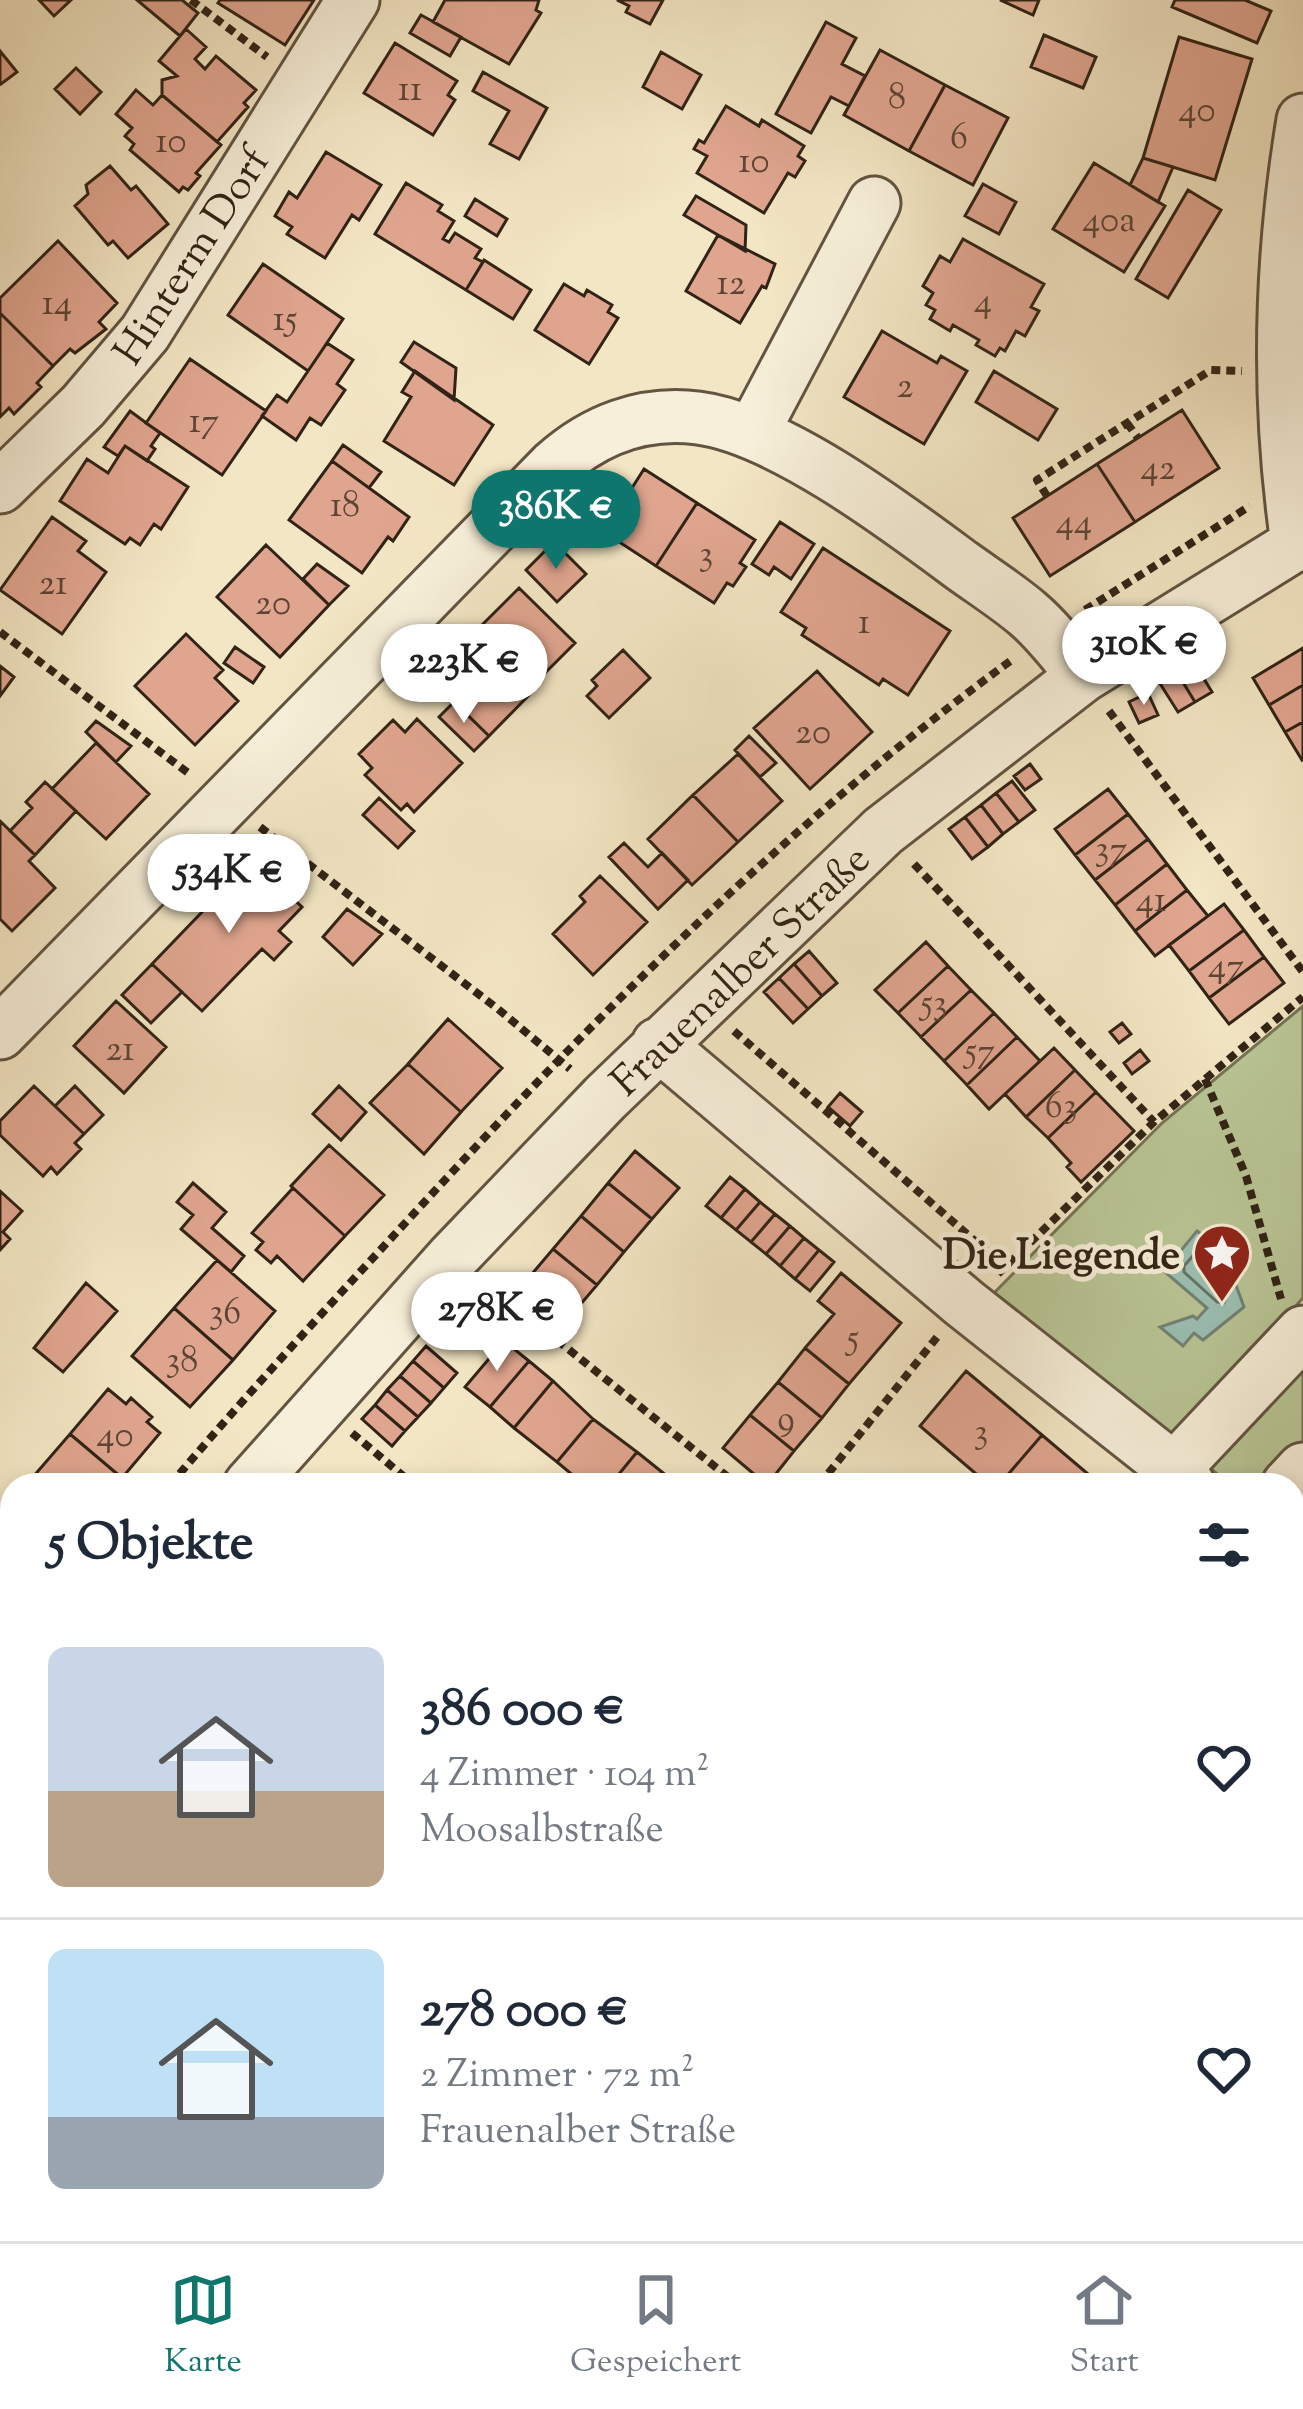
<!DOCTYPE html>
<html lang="de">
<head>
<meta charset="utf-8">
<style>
  :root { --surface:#fff; --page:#f6f6f7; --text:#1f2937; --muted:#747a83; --line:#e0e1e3; --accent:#0f766e }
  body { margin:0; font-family:"Sorts Mill Goudy",serif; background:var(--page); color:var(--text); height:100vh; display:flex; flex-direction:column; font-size:45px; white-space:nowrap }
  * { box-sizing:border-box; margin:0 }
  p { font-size:39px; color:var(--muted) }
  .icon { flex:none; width:66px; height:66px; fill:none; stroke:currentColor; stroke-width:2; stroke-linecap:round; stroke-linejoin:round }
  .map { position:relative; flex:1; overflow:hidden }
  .sheet { position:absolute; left:0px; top:1473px; width:1305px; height:768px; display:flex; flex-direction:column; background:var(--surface); border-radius:36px 36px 0 0; box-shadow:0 6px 18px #0003 }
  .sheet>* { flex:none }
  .price { position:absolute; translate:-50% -102px; padding:0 27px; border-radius:42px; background:#fff; color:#222; font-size:39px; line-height:78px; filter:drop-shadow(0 3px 6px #0008) }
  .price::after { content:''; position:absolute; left:50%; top:72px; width:36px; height:27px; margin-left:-18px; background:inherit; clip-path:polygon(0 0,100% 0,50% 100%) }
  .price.selected { background:var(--accent); color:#fff }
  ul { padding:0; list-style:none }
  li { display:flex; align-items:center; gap:36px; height:300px; padding:0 48px }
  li+li { border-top:3px solid var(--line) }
  li span { display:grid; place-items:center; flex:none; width:336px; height:240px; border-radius:18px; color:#555 }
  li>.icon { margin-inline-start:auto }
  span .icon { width:144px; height:144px; fill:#fffc; stroke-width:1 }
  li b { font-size:51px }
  h2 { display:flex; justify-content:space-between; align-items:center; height:144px; padding:0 48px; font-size:51px }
  .tabs { display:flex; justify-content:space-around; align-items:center; height:168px; border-top:3px solid var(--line); background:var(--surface); font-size:33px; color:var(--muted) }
  .tabs a { display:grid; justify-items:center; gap:6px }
  .tabs .selected { color:var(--accent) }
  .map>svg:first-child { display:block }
  .green { fill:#b9c595; stroke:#757455; stroke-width:3 }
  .water { fill:#9bc0b4; stroke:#718174; stroke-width:3 }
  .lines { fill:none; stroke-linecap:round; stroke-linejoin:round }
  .shore { stroke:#667264; stroke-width:3 }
  .building { fill:#e0a58f; stroke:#312315; stroke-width:3 }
  .minor-casing { stroke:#625441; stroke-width:57 }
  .path { stroke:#312315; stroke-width:8; stroke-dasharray:9 6; stroke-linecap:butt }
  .minor { stroke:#f7efd9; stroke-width:51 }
  .labels { text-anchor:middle; stroke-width:10; stroke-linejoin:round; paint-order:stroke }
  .number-label { font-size:36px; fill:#5d4434 }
  .street-label { font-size:42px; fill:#312315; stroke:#f7efd9 }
  .poi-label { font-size:42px; font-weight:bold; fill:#312315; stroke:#f7efd9; text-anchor:end }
</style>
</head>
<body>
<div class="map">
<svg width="1303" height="2241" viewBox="0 0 1303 2241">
  <rect width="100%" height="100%" fill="#f3e6c4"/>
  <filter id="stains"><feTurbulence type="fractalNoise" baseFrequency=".00167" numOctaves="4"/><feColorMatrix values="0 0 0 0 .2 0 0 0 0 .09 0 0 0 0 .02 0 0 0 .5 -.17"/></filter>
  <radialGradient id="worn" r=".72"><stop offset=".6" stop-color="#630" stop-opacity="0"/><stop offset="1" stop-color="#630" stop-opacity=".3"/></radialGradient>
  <!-- green -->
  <path class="green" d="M1303,1006V1298L1175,1439L993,1294L1162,1123Z
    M1303,1365V1450L1273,1485H1230L1210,1468Z"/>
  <!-- water -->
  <path class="water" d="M1197,1231L1223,1250L1244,1307L1203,1340L1194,1333L1183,1346L1160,1327L1193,1316L1197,1319L1207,1308L1164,1271Z"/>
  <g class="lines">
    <!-- shore -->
    <path class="shore" d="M1198,1250L1213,1259L1227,1296L1224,1303L1217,1302L1184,1272V1266Z"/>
  </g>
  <!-- building -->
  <path class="building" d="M39,0H71L54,16Z
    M137,0H182L198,13L180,36Z
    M220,0H314L285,45L218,3Z
    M445,0H539L536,10L541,13L509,64L433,22Z
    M617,0H663L650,24L626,12L629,6Z
    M1000,0H1039L1033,15Z
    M1175,0H1245L1271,11L1257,43L1172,7Z
    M421,15L461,37L450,56L410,33Z
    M826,22L856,38L842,64L865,76L849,106L831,97L811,133L776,114Z
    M186,29L206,47L195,59L205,69L216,56L256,90L244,103L248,107L217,142L162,95V80L177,76L159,61Z
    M1044,35L1096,57L1083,88L1031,67Z
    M1179,37L1252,59L1215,180L1143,158Z
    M395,43L457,81L448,95L455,100L433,135L364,93Z
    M880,50L945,85L909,151L844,115Z
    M0,51L17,72L1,84L0,82Z
    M661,52L701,75L682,109L643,87Z
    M76,68L101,92L80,114L55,89Z
    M483,72L547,108L519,159L490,144L509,111L473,91Z
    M945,85L1008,118L973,185L909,151Z
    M136,90L153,105L162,95L221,145L196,173L200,176L188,190L183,187L179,192L130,150L134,144L125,136L132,128L116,114Z
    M726,106L759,126L762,120L804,146L798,156L805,161L795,177L788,173L764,213L697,173L707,156L694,149L699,140L704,143Z
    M326,152L381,185L359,220L352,215L325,258L287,234L292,227L275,216L289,192L297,198Z
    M1143,158L1173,167L1158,202L1130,185Z
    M1094,163L1165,206L1124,272L1053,229Z
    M110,166L131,190L136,186L168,224L128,258L113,241L108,245L75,206L88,194L86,185Z
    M406,183L442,205L438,211L454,221L443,239L449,242L455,233L481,249L475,258L483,262L466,290L375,234Z
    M983,184L1016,202L999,234L965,216Z
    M1188,190L1221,210L1168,298L1136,279Z
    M696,196L746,225L745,251L684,215Z
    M475,199L507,219L497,236L465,216Z
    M718,235L775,264L766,288L762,286L740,323L686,291Z
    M963,239L1044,284L1031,307L1039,311L1025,336L1016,331L1005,351L1000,348L995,356L976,345L979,340L953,325L950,331L930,319L935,310L926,305L933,293L923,286L940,256L950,262Z
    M58,241L117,303L99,322L106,329L75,353L70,349L53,366L0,313V298Z
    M484,260L531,290L513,319L466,290Z
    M263,264L343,319L308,371L228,315Z
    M564,284L584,296L587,290L612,305L608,312L618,318L589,364L535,330Z
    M0,313L53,366L37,383L41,387L14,414L9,408L0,417Z
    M882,331L937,363L941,356L967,371L924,444L844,397Z
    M414,342L456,368L454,400L401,362Z
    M327,343L353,360L337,384L345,390L321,425L310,418L296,440L262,416L277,395L287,402Z
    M190,359L266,411L222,475L146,423Z
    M415,371L493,425L454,485L384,441L411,397L402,392Z
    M994,371L1057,409L1038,440L976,402Z
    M1182,410L1219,468L1135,522L1097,464Z
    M130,411L160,433L151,446L155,449L147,461L125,446L118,456L104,447Z
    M343,445L381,472L369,488L332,461Z
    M125,446L188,487L161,529L154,524L140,545L130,538L125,544L60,501L87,459L108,473Z
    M332,461L409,517L393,541L388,537L362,573L289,520Z
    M1097,464L1135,522L1050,576L1013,518Z
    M644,469L697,503L656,566L604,532Z
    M697,503L755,540L740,563L746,567L733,586L727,583L714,603L656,566Z
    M52,517L86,541L78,551L106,572L62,634L0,590Z
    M780,522L814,544L791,579L774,567L769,575L752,564Z
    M554,542L586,574L557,602L526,570Z
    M266,545L329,605L280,657L217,597Z
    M823,548L950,631L908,695L883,679L879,685L802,635L806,628L781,612Z
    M317,564L348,586L329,605L303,579Z
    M519,588L575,643L529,689L473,634Z
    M186,634L223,670L215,678L238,701L195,745L135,686Z
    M473,634L532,692L489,736L430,678Z
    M235,647L264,667L253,683L224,663Z
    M1303,648V685L1269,705L1253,678Z
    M623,650L650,678L609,718L587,696L597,686L592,680Z
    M1193,661L1212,692L1195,702L1176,671Z
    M0,666L14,677L0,696Z
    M817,671L872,732L810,789L754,728Z
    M1176,671L1195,702L1178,712L1159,682Z
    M1303,685V722L1285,732L1269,705Z
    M1148,693L1158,715L1139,723L1129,702Z
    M454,702L489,736L474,751L439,717Z
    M417,719L462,763L414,812L407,804L401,810L365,775L372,768L359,754L393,720L405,732Z
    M96,721L131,746L116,762L86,732Z
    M1303,722V759L1302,760L1285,732Z
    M749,736L776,763L760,777L735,750Z
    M96,743L149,794L106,839L52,789Z
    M738,754L782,801L738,842L693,795Z
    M1030,764L1041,779L1025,790L1014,776Z
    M1012,781L1035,810L1019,822L996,793Z
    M45,782L76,811L35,855L10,831L32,808L26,802Z
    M1108,789L1128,814L1075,855L1055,829Z
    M996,793L1019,822L1003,834L981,805Z
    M693,795L738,842L692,885L648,839Z
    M379,798L414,831L398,848L363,815Z
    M981,805L1003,834L988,847L965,817Z
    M1128,814L1148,839L1095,880L1075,855Z
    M965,817L988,847L972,859L949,829Z
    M0,821L35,855L29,861L55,888L12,931L0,919Z
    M1148,839L1167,864L1115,905L1095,880Z
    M624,843L648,867L662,853L688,880L658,909L609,857Z
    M252,860L302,907L279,931L291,942L274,960L262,949L202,1011L152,964Z
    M1167,864L1187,890L1135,931L1115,905Z
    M600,876L647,922L593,975L553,934L585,902L580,896Z
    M1187,890L1208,916L1155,956L1135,931Z
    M1224,904L1244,930L1189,971L1169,945Z
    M347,909L382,934L353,965L323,937Z
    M1244,930L1264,957L1209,998L1189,971Z
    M926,942L948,966L898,1013L875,990Z
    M809,951L837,983L822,996L794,964Z
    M1264,957L1284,983L1229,1024L1209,998Z
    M152,964L182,992L151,1023L122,995Z
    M794,964L822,996L808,1009L779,978Z
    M948,966L971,990L921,1037L898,1013Z
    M779,978L808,1009L793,1023L764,992Z
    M971,990L994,1013L944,1061L921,1037Z
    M116,1001L166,1047L124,1093L74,1046Z
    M994,1013L1017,1037L967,1085L944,1061Z
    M448,1019L502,1068L461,1112L408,1064Z
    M1122,1023L1131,1034L1119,1043L1110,1032Z
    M1017,1037L1040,1061L989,1109L967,1085Z
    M1054,1048L1075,1070L1026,1117L1005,1094Z
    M1140,1050L1149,1061L1132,1074L1124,1063Z
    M408,1064L461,1112L424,1154L370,1103Z
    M1075,1070L1096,1092L1048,1138L1026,1117Z
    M34,1086L84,1134L75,1143L81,1149L57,1174L51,1167L43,1176L0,1135V1121Z
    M75,1086L103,1115L84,1134L55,1106Z
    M339,1086L366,1112L341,1140L313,1114Z
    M1096,1092L1134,1131L1081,1182L1067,1167L1071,1163L1048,1138Z
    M840,1093L862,1112L850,1126L828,1107Z
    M329,1145L384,1195L345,1236L291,1186Z
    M635,1151L679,1188L652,1219L608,1183Z
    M730,1177L745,1189L721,1218L706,1206Z
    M193,1183L226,1212L212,1228L244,1256L231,1272L181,1229L193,1215L177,1202Z
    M608,1183L652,1219L624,1252L581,1216Z
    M293,1188L345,1236L303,1281L277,1256L271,1263L256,1250L263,1242L252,1233Z
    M745,1189L760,1202L736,1230L721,1218Z
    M0,1191L22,1211L3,1232L10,1239L0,1250Z
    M760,1202L775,1214L751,1242L736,1230Z
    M775,1214L790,1226L766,1254L751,1242Z
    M581,1216L624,1252L597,1285L553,1249Z
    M790,1226L804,1238L780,1266L766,1254Z
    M804,1238L819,1250L795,1279L780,1266Z
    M553,1249L597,1285L569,1318L526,1281Z
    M819,1250L834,1262L810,1291L795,1279Z
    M217,1260L275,1311L233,1360L174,1308Z
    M841,1273L901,1323L849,1384L805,1348L834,1314L818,1301Z
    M86,1283L117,1311L63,1372L34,1348Z
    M174,1308L233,1360L190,1407L132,1356Z
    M504,1341L529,1361L490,1407L465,1387Z
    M426,1346L457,1373L444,1388L413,1361Z
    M805,1348L849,1384L822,1418L778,1382Z
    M413,1361L444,1388L431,1403L400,1376Z
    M529,1361L553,1381L514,1428L490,1407Z
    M966,1371L1042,1435L999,1485H989L920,1426Z
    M400,1376L431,1403L418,1417L387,1390Z
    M553,1381L593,1419L557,1462L514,1428Z
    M778,1382L822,1418L794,1451L750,1415Z
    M108,1389L126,1404L131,1398L152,1417L147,1422L160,1433L122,1478L70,1434Z
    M387,1390L418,1417L405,1431L375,1405Z
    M375,1405L405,1431L392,1446L362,1419Z
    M750,1415L794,1451L767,1485L723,1448Z
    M593,1419L637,1452L610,1485H578L571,1479L574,1476L557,1462Z
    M70,1434L122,1478L116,1485H26Z
    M1042,1435L1101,1485H999Z
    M637,1452L662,1472L652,1485H610Z
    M662,1472L678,1485H652Z
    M0,1529L12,1539V1616L0,1605Z
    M1303,1564V1665L1293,1656V1575Z
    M0,1605L12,1616L0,1631Z
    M3,1840L12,1847V1873L0,1863Z
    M0,1863L12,1873V1890L7,1896L0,1890Z
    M1293,1912L1303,1917V1976L1297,1974L1293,1982Z
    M1297,2158L1303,2160V2216L1293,2213Z
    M409,2229H432L425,2241H407L403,2239Z
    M432,2229H454L447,2241H425Z
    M454,2229L472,2236L470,2241H447Z
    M565,2229H587L580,2241Z
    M587,2229H609L602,2241H581Z
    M609,2229H631L624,2241H602Z
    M631,2229L649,2236L646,2241H624Z
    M856,2229H925L920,2241H873L854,2233Z"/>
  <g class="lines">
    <!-- minor casing -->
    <g class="minor-casing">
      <path id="minor" d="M753,432L874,203
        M0,487L83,406L145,333L353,0
        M1297,543C1277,404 1280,259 1303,120
        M0,1033L554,466C594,430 643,411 698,418C778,428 895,516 961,565C983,581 1007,596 1028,614C1049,632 1066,655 1083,676
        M658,1044L964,1303L1174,1469L1189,1485
        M1174,1469L1303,1332
        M250,1485L453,1257L605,1098L883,831L1083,676L1303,540
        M1288,1485L1303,1469
        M0,1781L12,1767
        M0,2057L12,2068
        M216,2229L232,2241
        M505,2229L527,2241
        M775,2241L781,2229"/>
    </g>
    <!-- path -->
    <path class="path" d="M191,0L267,57
      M1127,423L1138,438
      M1047,496L1037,480L1211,370L1242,371
      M1085,610L1250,506
      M0,632L191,775
      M1109,711L1303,972
      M260,827L498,1009L570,1069
      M914,864L1154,1122
      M734,1031L1006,1268
      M1205,1079L1246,1176L1281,1299
      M998,1274L1154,1122L1303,997
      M487,1284L738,1485
      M352,1433L414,1485
      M170,1485C246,1395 327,1308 407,1221C597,1014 786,825 1013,659
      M819,1485L938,1336
      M0,1687L12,1673
      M1293,1864L1303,1849
      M1293,1872L1303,1876
      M0,1991L12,2001
      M1293,2118L1303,2121
      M311,2229L328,2241
      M1085,2241L1091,2229"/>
    <!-- minor -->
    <use href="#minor" class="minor"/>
  </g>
  <!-- icons -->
  <defs>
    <g id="sight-pin" transform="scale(3)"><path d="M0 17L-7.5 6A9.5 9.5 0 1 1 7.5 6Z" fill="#8f2418" stroke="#f7efd9"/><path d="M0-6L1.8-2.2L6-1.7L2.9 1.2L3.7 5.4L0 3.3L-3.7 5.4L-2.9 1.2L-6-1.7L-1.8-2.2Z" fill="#fff"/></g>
  </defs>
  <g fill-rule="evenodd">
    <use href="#sight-pin" x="1222" y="1253"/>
  </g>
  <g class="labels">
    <!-- number labels -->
    <g class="number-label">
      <text x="410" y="100">11</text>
      <text x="897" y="108">8</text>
      <text x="1197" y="121">40</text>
      <text x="959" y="148">6</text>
      <text x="171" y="152">10</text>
      <text x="754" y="172">10</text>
      <text x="1109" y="231">40a</text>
      <text x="731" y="294">12</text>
      <text x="983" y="312">4</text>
      <text x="57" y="314">14</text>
      <text x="285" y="330">15</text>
      <text x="905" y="397">2</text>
      <text x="204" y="432">17</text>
      <text x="1158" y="479">42</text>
      <text x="345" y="516">18</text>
      <text x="1074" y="533">44</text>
      <text x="706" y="565">3</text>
      <text x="53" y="594">21</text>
      <text x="273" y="614">20</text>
      <text x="864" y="633">1</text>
      <text x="813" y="743">20</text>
      <text x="1111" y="860">37</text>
      <text x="1151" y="911">41</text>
      <text x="1226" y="977">47</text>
      <text x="934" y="1014">53</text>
      <text x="120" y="1060">21</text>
      <text x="980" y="1062">57</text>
      <text x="1061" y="1117">63</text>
      <text x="225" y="1323">36</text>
      <text x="853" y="1349">5</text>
      <text x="182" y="1371">38</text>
      <text x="786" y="1430">9</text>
      <text x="981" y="1443">3</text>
      <text x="115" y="1446">40</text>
    </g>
    <!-- street labels -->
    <g class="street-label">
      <text transform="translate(190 255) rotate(-57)" y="15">Hinterm Dorf</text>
      <text transform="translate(739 969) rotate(-44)" y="15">Frauenalber Straße</text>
    </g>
    <!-- poi labels -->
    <g class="poi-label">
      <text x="1180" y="1268">Die Liegende</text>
    </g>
  </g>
  <rect width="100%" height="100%" filter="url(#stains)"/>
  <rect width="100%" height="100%" fill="url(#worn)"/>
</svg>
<b class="price selected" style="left:556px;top:572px">386K €</b>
<b class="price" style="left:1144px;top:708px">310K €</b>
<b class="price" style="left:464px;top:726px">223K €</b>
<b class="price" style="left:229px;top:936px">534K €</b>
<b class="price" style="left:497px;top:1374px">278K €</b>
<section class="sheet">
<h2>5 Objekte<svg class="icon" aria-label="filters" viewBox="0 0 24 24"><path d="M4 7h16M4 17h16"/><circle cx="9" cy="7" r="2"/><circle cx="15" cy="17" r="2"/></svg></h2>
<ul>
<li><span style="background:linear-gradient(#c9d6e8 60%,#b9a48a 0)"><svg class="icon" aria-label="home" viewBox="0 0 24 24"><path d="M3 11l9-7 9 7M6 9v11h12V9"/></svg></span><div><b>386 000 €</b><p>4 Zimmer · 104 m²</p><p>Moosalbstraße</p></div><svg class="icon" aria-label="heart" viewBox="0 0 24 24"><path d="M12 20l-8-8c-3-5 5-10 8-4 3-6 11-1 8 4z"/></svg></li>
<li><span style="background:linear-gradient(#bfe0f5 70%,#9aa5b1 0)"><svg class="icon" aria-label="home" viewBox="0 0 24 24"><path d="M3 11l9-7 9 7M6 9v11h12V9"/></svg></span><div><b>278 000 €</b><p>2 Zimmer · 72 m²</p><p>Frauenalber Straße</p></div><svg class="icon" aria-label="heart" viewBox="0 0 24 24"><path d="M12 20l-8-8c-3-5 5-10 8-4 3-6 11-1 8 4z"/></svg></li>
</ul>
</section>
</div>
<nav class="tabs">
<a class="selected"><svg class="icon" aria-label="map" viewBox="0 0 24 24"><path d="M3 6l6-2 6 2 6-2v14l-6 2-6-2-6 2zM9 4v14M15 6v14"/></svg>Karte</a>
<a><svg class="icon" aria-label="saved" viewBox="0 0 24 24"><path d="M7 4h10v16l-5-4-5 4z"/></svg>Gespeichert</a>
<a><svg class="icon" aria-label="home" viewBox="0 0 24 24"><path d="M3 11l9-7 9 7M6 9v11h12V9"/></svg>Start</a>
</nav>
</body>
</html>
